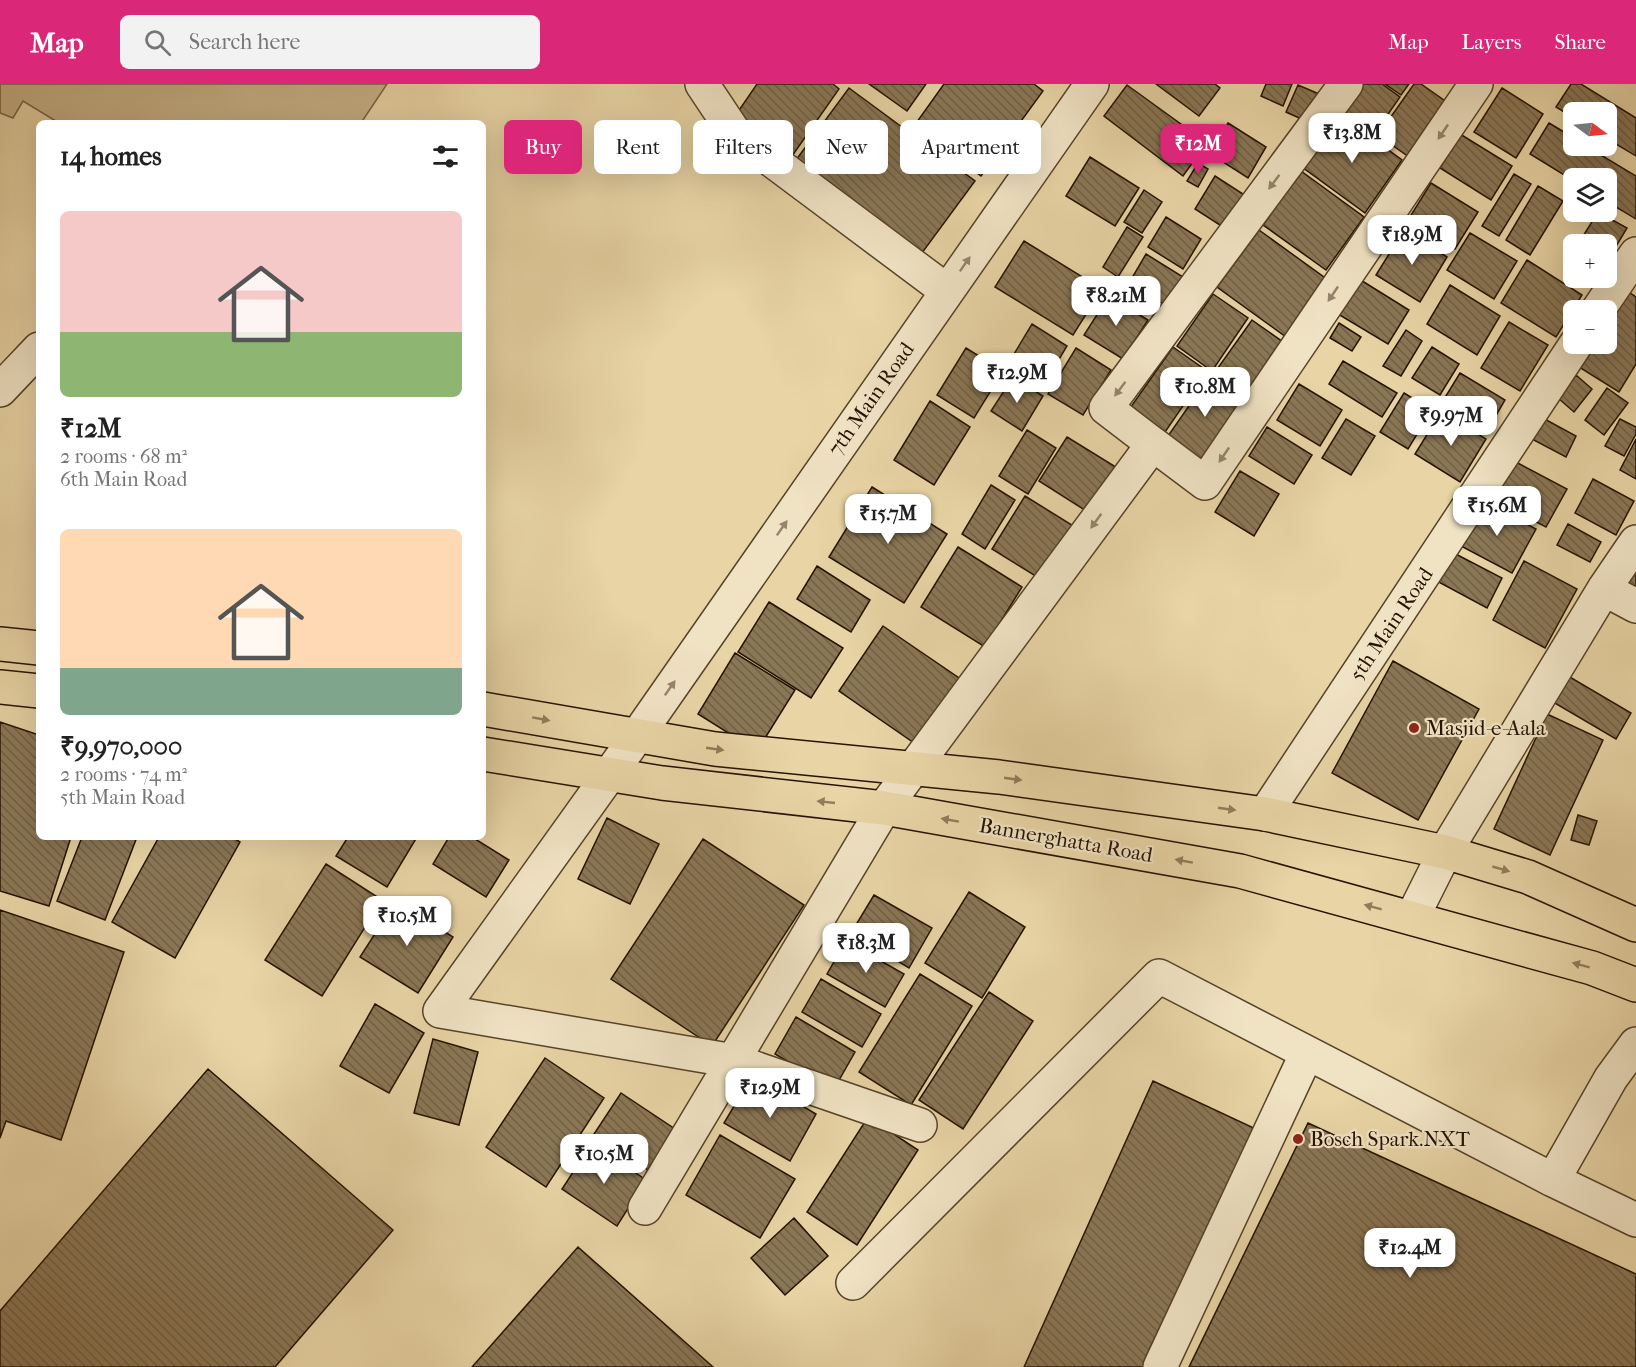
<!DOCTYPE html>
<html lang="en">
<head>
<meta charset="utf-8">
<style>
  :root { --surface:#fff; --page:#f2f2f2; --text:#222; --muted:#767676; --accent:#db2777 }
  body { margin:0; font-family:"IM FELL French Canon",serif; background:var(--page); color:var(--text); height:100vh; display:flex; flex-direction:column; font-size:22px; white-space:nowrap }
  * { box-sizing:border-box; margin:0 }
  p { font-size:20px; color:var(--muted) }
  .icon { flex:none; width:33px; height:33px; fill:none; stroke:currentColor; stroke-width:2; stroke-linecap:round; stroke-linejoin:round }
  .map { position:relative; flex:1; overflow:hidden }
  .drawer { position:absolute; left:36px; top:36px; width:450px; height:720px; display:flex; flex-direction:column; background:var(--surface); border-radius:9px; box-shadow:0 6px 24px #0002 }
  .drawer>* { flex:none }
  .banner { position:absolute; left:504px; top:36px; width:570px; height:54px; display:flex; gap:12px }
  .needle { width:39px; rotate:105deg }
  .buttons { position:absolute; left:1563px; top:18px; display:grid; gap:12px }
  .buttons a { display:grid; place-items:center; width:54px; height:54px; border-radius:9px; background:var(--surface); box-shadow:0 6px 24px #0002; font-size:30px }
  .price { position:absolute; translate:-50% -51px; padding:0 14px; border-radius:12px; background:#fff; color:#222; font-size:20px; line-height:39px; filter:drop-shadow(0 2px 3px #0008) }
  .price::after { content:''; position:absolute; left:50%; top:36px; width:18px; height:14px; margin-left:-9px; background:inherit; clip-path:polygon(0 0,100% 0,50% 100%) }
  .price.current { background:var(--accent); color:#fff }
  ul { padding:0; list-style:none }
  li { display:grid; align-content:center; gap:12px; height:318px; padding:0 24px }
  li span { display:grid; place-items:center; height:186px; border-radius:9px; color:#555 }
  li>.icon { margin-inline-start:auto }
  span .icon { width:108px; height:108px; fill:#fffc; stroke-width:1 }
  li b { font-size:26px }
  h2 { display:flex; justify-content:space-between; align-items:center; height:72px; padding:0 24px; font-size:26px }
  .chip { padding:0 21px; border-radius:9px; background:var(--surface); box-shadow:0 6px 24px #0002; font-size:21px; line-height:54px }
  .chip.current { background:var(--accent); color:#fff }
  header { display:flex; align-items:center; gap:36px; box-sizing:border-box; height:84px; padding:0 30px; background:var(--accent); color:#fff }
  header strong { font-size:28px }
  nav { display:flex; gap:33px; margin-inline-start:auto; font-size:21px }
  .search { width:420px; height:54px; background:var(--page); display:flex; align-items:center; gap:15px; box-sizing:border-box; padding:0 21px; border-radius:9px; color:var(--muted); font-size:22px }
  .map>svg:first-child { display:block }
  .park { fill:#c7b389; stroke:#766344; stroke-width:1.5 }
  .building { fill:url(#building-back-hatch); stroke:#251300; stroke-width:1.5 }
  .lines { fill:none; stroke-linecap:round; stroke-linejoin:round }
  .minor-casing { stroke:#564329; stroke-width:36 }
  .major-casing { stroke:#251300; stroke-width:36 }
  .minor { stroke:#f0e3c4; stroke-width:33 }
  .major { stroke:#e8d4a5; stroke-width:33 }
  .oneway { fill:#95856c }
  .oneway2 { fill:#907d5b }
  .poi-dot { fill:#8f2418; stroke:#f0e3c4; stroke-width:2 }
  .labels { text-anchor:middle; stroke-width:4.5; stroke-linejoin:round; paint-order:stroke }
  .street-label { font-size:21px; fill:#251300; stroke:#f0e3c4 }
  .poi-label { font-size:21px; fill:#251300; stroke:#f0e3c4; text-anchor:start }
</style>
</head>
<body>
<header>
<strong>Map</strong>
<div class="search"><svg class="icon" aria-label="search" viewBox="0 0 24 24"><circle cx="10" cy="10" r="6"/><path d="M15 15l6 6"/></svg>Search here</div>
<nav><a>Map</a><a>Layers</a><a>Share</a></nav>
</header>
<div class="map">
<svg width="1636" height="1283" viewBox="0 0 1636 1283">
  <defs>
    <pattern id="building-back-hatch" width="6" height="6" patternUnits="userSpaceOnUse" patternTransform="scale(1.5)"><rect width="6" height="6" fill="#8a7756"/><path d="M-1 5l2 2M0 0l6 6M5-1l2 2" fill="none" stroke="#716045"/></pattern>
  </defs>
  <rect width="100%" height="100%" fill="#e8d4a5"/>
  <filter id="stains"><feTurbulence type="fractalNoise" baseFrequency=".00333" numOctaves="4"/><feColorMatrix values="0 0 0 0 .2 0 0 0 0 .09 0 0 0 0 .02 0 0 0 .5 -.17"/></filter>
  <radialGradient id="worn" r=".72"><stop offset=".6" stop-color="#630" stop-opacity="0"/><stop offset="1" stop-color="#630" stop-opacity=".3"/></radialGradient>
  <!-- park -->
  <path class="park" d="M0,0H387L361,39H59L23,17L13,34L0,29Z"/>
  <!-- building -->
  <path class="building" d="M757,0H833L839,5L790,75L733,35Z
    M869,0H926L907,27Z
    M944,0H1034L1043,7L981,92L914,42Z
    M1156,0H1215L1220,4L1199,32Z
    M1266,0H1292L1283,22L1261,12Z
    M1362,0H1382L1400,13L1375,49L1343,27Z
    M1385,0H1409L1401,11Z
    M1414,0H1421L1448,19L1409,73L1378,51Z
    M1571,0H1581L1636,34V72L1606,54V28H1574V34L1556,23Z
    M1127,1L1207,59L1183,92L1104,32Z
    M1298,1L1319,10L1308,38L1286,28Z
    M849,4L975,97L916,177L790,84Z
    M1502,4L1543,30L1516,74L1474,48Z
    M1339,30L1402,76L1365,129L1302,83Z
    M1228,39L1266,63L1248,94L1209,69Z
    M1549,39L1574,54V62H1586L1636,92V135L1606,117V94H1574V97L1530,70Z
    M1460,50L1512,82L1491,116L1440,84Z
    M1090,73L1139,104L1115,142L1066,112Z
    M1198,79L1208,85L1198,103L1187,97Z
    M1301,87L1364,133L1326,186L1263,141Z
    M1514,90L1531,100L1499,152L1482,142Z
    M1215,92L1246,112L1226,145L1195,125Z
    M1431,99L1478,128L1455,165L1408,136Z
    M1538,102L1563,117L1530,171L1506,156Z
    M1144,106L1162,118L1142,149L1124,138Z
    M1598,128L1627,144L1609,174L1606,160H1586L1580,157Z
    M1166,133L1201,155L1183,185L1148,163Z
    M1127,143L1143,153L1118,193L1103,183Z
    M1259,146L1328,196L1286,253L1217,203Z
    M1404,146L1447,173L1420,218L1376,191Z
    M1470,149L1517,177L1494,215L1447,186Z
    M1024,157L1102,205L1073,251L995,203Z
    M1146,170L1183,193L1166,222L1129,199Z
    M1527,176L1582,211L1556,253L1501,219Z
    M1359,195L1409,226L1388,260L1338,230Z
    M1450,201L1500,232L1477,271L1427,240Z
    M1627,207L1636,213V280L1619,308L1579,283L1594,260H1606V239Z
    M1213,210L1248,234L1212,287L1177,262Z
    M1109,212L1148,236L1123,275L1084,251Z
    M1252,236L1283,258L1246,311L1215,288Z
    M1509,238L1548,261L1520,307L1481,284Z
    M1339,239L1361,253L1352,267L1330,254Z
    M1032,240L1067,262L1046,297L1011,275Z
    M1406,246L1422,257L1401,292L1383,282Z
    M1173,263L1207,287L1163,351L1128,327Z
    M1432,263L1459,280L1440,311L1412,294Z
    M966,264L1003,287L974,334L937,311Z
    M1076,264L1111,286L1083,331L1048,310Z
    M1343,277L1397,309L1382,333L1329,300Z
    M1460,289L1505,316L1487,347L1441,320Z
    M1576,291L1592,305L1574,328L1558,314Z
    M1013,293L1043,312L1022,347L991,327Z
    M1209,293L1242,315L1201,375L1168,352Z
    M1299,300L1342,326L1320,362L1277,336Z
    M1607,304L1628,319L1604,351L1585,336Z
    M1404,309L1432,326L1408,365L1380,348Z
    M930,317L970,343L934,401L894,376Z
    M1441,328L1486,355L1460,398L1415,370Z
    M1539,332L1576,352L1566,373L1528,353Z
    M1346,335L1375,352L1351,391L1322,374Z
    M1620,335L1636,343V350L1624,372L1605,362Z
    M1267,343L1312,371L1294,400L1249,372Z
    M1027,346L1056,364L1028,410L999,392Z
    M1067,353L1119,385L1091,430L1039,397Z
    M1636,355V395L1620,386Z
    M1512,376L1567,405L1546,443L1492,415Z
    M1240,387L1279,410L1254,452L1215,428Z
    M1593,395L1634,417L1616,451L1575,429Z
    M991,401L1015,416L985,465L962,450Z
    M872,403L947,450L904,519L829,473Z
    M1025,412L1075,443L1042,496L992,465Z
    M1482,416L1536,445L1512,489L1459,461Z
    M1568,440L1601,458L1590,478L1557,461Z
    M958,463L1022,503L985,563L921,523Z
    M1448,466L1502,494L1487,524L1433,495Z
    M1524,477L1577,505L1545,564L1493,536Z
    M1636,479V505L1624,498Z
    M817,482L870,516L851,548L797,515Z
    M769,518L843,564L811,614L738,568Z
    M883,542L962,596L917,661L839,607Z
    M735,569L795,606L757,667L698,630Z
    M1393,577L1479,625L1418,736L1332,689Z
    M1568,592L1631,629L1616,655L1553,618Z
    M1547,630L1603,656L1550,771L1494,745Z
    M0,638L39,651V753H71L49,822L0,807Z
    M1578,731L1597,737L1589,761L1571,756Z
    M607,734L659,760L630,820L578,795Z
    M82,753H137L105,836L57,817Z
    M159,753H232L240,758L175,874L112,838Z
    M348,753H417L387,803L336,772Z
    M449,753H472L509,776L486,813L433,780Z
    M703,755L804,821L712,962L611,895Z
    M326,780L382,816L322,912L265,876Z
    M969,808L1025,843L982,914L925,879Z
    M874,811L932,844L909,884L851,849Z
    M396,817L453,853L418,909L360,873Z
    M0,826L124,868L61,1056L6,1037L0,1054Z
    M846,857L904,890L885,923L827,890Z
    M920,890L972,922L911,1021L859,988Z
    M821,895L881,930L862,963L802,928Z
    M989,908L1033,937L963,1045L919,1016Z
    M375,920L424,949L389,1009L340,982Z
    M796,933L855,968L834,1005L775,970Z
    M433,955L478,968L459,1041L414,1029Z
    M545,974L604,1014L546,1103L486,1063Z
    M208,985L393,1146L275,1283H0V1227Z
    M752,992L816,1030L790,1077L724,1039Z
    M1153,997L1256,1045L1148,1283H1024Z
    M621,1009L675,1045L648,1086L594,1050Z
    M868,1033L918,1066L857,1161L807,1128Z
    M1308,1039L1636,1190V1283H1189Z
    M720,1051L795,1095L760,1154L686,1111Z
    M592,1059L646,1096L617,1142L562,1105Z
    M794,1134L828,1172L785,1211L751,1174Z
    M578,1163L713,1283H472Z"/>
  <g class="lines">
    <!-- minor casing -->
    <g class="minor-casing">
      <path id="minor" d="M702,0L734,48L947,207
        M1598,226L1636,170
        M0,306L39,265
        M1153,360L1106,324L1346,0
        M1604,505L1636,522
        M1265,730L1576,260
        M1412,834L1445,768L1604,505L1636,458
        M920,1041L734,977L440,927L637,652L1092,0
        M1553,1096L1611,994L1636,960
        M645,1124L884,724L1153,360L1205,399L1476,0
        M853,1199L1159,892L1553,1096L1636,1136
        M1160,1283L1307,969"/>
    </g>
    <!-- major casing -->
    <g class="major-casing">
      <path id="major" d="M0,560L39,564
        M0,603L39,607
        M483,625L715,665L999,693L1265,730L1445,768L1528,793L1636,841
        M483,670L662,699L884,724L1240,787L1592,884L1636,901"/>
    </g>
    <!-- minor -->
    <use href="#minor" class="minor"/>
    <!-- major -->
    <use href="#major" class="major"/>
  </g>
  <!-- one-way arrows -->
  <defs><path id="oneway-solid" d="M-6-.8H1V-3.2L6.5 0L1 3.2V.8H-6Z" transform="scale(1.5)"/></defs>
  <g class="oneway">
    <use href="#oneway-solid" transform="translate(1443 48) rotate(124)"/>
    <use href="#oneway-solid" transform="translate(1274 98) rotate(127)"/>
    <use href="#oneway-solid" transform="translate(965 180) rotate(-55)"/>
    <use href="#oneway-solid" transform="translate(1333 210) rotate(124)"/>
    <use href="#oneway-solid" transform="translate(1120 305) rotate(127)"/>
    <use href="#oneway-solid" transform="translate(1224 371) rotate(124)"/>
    <use href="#oneway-solid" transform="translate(1096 437) rotate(126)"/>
    <use href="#oneway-solid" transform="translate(782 444) rotate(-55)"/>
    <use href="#oneway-solid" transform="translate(670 604) rotate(-55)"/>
  </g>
  <g class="oneway2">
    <use href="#oneway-solid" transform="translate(541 635) rotate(10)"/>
    <use href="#oneway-solid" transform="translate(715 665) rotate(8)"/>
    <use href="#oneway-solid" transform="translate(1013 695) rotate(8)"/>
    <use href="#oneway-solid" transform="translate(826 718) rotate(-174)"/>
    <use href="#oneway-solid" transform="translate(1227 725) rotate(8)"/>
    <use href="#oneway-solid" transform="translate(950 736) rotate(-170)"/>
    <use href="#oneway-solid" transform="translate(1184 777) rotate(-170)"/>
    <use href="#oneway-solid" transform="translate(1501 785) rotate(16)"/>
    <use href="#oneway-solid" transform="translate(1373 823) rotate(-165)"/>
    <use href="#oneway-solid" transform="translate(1581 881) rotate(-165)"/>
  </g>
  <!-- markers -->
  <g class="poi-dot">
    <circle cx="1414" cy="644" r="6"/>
    <circle cx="1298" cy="1055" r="6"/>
  </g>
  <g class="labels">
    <!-- street labels -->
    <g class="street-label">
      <text transform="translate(871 315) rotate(-55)" y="7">7th Main Road</text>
      <text transform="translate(1391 540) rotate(-56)" y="7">5th Main Road</text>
      <text transform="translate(1066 756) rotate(10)" y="7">Bannerghatta Road</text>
    </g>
    <!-- poi labels -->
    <g class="poi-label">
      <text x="1426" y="651">Masjid-e-Aala</text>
      <text x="1310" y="1062">Bosch Spark.NXT</text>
    </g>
  </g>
  <rect width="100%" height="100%" filter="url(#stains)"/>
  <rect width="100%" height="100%" fill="url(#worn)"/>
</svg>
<div class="buttons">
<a><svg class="needle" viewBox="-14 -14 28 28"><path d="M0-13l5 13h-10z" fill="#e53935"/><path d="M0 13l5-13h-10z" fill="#767676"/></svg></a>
<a><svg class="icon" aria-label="layers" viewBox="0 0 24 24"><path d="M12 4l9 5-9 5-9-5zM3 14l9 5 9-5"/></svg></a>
<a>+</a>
<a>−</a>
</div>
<b class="price" style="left:1352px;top:80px">₹13.8M</b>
<b class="price current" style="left:1198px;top:91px">₹12M</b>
<b class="price" style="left:1412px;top:182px">₹18.9M</b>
<b class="price" style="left:1116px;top:243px">₹8.21M</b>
<b class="price" style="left:1017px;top:320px">₹12.9M</b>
<b class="price" style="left:1205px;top:334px">₹10.8M</b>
<b class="price" style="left:1451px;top:363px">₹9.97M</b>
<b class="price" style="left:1497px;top:453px">₹15.6M</b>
<b class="price" style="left:888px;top:461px">₹15.7M</b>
<b class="price" style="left:407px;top:863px">₹10.5M</b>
<b class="price" style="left:866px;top:890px">₹18.3M</b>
<b class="price" style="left:770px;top:1035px">₹12.9M</b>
<b class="price" style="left:604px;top:1101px">₹10.5M</b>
<b class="price" style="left:1410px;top:1195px">₹12.4M</b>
<div class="banner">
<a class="chip current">Buy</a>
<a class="chip">Rent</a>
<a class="chip">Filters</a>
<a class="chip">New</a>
<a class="chip">Apartment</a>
</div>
<section class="drawer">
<h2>14 homes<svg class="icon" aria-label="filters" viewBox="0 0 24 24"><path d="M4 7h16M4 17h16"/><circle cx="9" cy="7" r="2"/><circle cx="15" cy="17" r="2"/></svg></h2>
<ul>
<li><span style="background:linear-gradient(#f6c9c9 65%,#8fb573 0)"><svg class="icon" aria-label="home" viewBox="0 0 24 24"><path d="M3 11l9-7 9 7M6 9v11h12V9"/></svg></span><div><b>₹12M</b><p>2 rooms · 68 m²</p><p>6th Main Road</p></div></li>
<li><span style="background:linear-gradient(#ffd9b3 75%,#7fa58c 0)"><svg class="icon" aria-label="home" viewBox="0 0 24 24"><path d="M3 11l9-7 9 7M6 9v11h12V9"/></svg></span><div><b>₹9,970,000</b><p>2 rooms · 74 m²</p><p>5th Main Road</p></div></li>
</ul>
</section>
</div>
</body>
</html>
